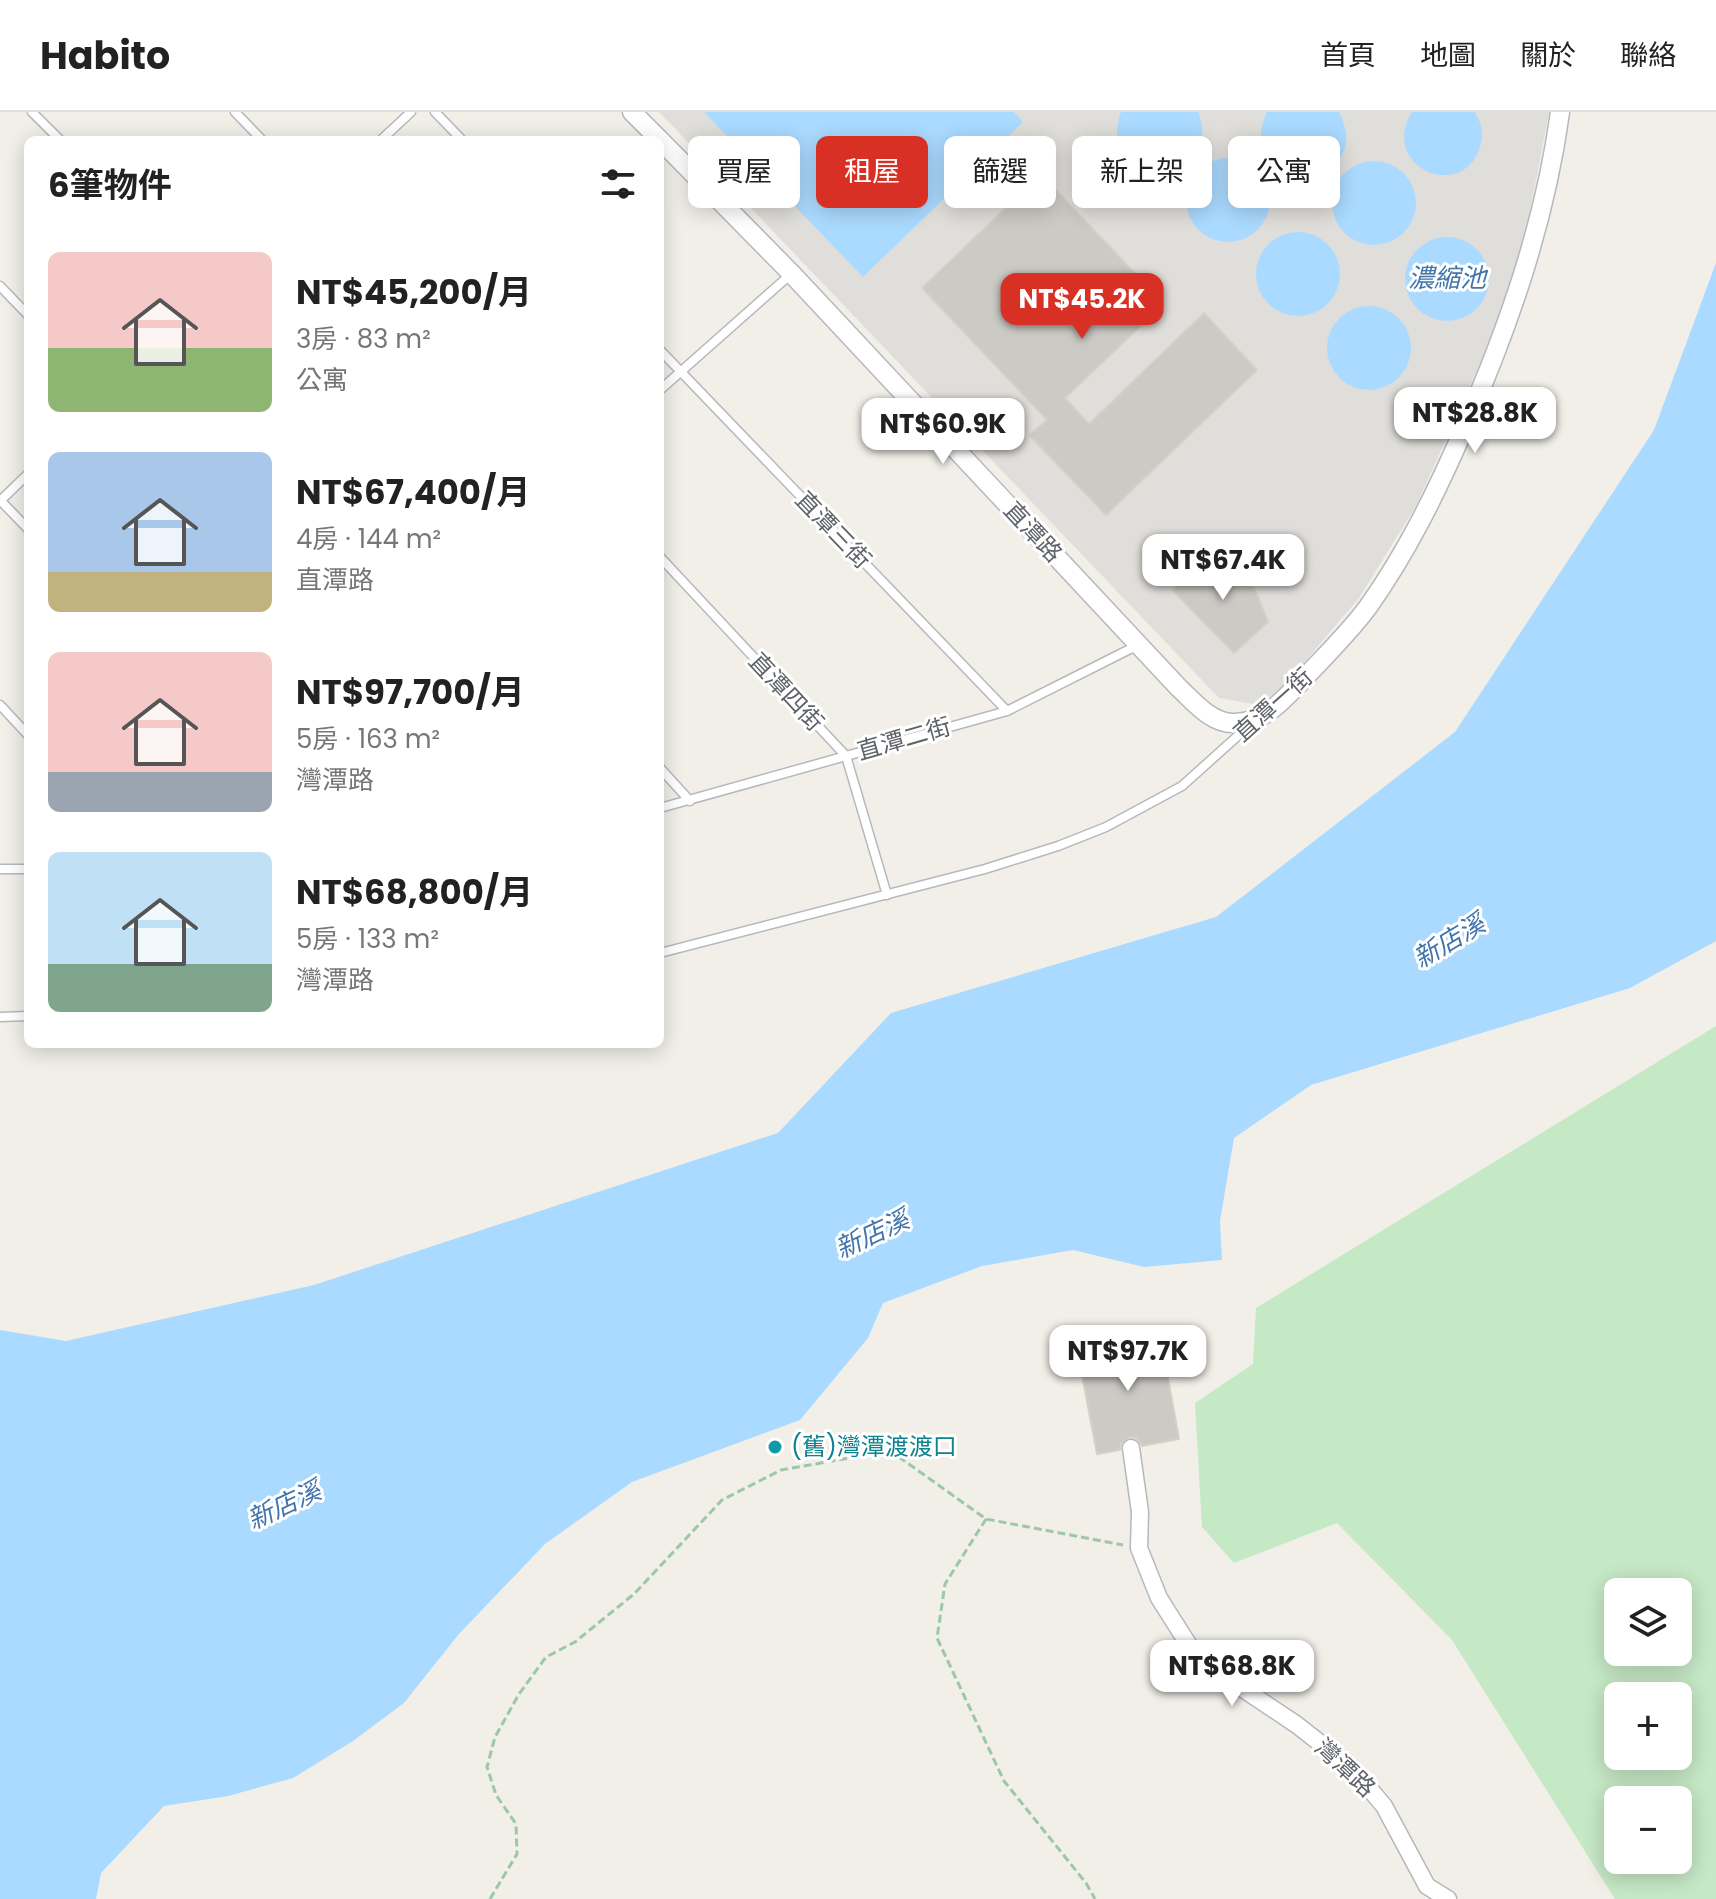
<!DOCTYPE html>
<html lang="zh-TW">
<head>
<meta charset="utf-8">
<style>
  :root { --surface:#fff; --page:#f2f2f2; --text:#222; --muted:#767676; --line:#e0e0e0; --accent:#d93025 }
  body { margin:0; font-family:Poppins,"Noto Sans TC",sans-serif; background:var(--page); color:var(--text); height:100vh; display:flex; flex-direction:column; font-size:30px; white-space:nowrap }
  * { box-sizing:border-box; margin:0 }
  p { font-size:26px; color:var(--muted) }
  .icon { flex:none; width:44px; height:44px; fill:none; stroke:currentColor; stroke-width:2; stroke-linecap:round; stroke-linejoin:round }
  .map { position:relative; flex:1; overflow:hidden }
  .sheet { position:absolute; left:24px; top:24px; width:640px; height:912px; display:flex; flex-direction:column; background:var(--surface); border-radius:12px; box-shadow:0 4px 20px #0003 }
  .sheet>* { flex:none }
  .banner { position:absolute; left:688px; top:24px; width:760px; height:72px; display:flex; gap:16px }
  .buttons { position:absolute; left:1604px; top:1466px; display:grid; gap:16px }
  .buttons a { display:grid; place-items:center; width:88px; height:88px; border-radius:12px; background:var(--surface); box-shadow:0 4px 20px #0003; font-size:40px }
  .price { position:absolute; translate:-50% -68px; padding:0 18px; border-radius:16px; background:#fff; color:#222; font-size:26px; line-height:52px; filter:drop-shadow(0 2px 4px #0008) }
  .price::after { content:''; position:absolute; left:50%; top:48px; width:24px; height:18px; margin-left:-12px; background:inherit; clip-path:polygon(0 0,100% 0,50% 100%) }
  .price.selected { background:var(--accent); color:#fff }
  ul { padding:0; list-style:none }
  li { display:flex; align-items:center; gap:24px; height:200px; padding:0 24px }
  li span { display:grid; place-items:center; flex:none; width:224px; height:160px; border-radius:12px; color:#555 }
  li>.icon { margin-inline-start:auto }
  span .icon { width:96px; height:96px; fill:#fffc; stroke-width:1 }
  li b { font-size:34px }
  h2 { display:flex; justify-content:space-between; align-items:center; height:96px; padding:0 24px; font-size:34px }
  .tag { padding:0 28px; border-radius:12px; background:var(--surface); box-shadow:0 4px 20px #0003; font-size:28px; line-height:72px }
  .tag.selected { background:var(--accent); color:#fff }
  header { display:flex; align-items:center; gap:48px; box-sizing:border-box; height:112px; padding:0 40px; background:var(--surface); border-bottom:2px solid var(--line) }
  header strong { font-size:38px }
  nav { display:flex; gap:44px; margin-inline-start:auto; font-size:28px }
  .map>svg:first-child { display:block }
  .industrial { fill:#e0deda }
  .green { fill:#c5e8c5; fill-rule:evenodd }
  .water { fill:#aadaff }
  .building { fill:#cccac5; stroke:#d6d1c6; stroke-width:2 }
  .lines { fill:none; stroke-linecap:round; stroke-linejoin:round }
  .service-casing { stroke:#b5b8bc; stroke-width:11 }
  .minor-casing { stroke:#b5b8bc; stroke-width:19 }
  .tertiary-casing { stroke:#b5b8bc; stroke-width:21 }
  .path { stroke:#9cc7a9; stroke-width:3; stroke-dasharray:8 4; stroke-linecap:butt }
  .service { stroke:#fff; stroke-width:8 }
  .minor { stroke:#fff; stroke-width:16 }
  .tertiary { stroke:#fff; stroke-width:18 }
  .culture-dot { fill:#0f9aa8; stroke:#fff; stroke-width:3 }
  .labels { text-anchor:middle; stroke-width:6; stroke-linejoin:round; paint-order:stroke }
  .street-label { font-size:24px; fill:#5f6368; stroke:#fff }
  .culture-label { font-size:24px; fill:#0d838f; stroke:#fff; text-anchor:start }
  .water-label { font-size:26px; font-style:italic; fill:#4174aa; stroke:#fff }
</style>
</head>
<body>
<header>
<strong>Habito</strong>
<nav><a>首頁</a><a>地圖</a><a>關於</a><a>聯絡</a></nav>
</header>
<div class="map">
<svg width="1716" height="1787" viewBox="0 0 1716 1787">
  <rect width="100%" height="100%" fill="#f1efe8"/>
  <!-- industrial -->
  <path class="industrial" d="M659,0H1549L1523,136L1488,234L1416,394L1359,486L1279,580L1253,592L1219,586Z"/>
  <!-- green -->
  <path class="green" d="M1716,914V1787H1615L1452,1528L1337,1411L1234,1451L1202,1415L1195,1291L1253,1252L1256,1196ZM1618,1480H1678V1540H1618ZM1618,1584H1678V1644H1618ZM1618,1688H1678V1748H1618Z"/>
  <!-- water -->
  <path class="water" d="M704,0H1014L1023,10L863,165Z
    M1121,0H1198C1227,74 1093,77 1121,0Z
    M1267,0H1339C1380,82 1229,84 1267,0Z
    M1412,0H1474C1482,10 1484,23 1480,35C1463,91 1378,55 1412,0Z
    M1186 88a42 42 0 1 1 84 0a42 42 0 1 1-84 0Z
    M1332 91a42 42 0 1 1 84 0a42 42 0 1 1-84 0Z
    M1256 162a42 42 0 1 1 84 0a42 42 0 1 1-84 0Z
    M1405 167a42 42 0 1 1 84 0a42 42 0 1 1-84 0Z
    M1716,151V829L1630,876L1311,973L1234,1026L1220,1109L1222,1148L1144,1155L1073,1138L982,1154L883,1191L868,1226L800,1308L632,1370L545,1432L458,1523L404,1591L353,1629L293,1666L228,1684L164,1694L101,1761L96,1787H0V1218L66,1229L314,1173L778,1021L891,901L1216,805L1455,620L1654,318Z
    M1327 236a42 42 0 1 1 84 0a42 42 0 1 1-84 0Z"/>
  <!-- building -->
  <path class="building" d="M1041,62L1164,192L1065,286L1089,312L1204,201L1257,258L1106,403L1029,323L1047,308L922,176Z
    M1204,445L1234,456L1255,477L1268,510L1234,541L1173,479Z
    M1160,1222L1179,1327L1142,1334L1136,1326L1129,1325L1121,1331L1120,1338L1097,1342L1077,1236Z"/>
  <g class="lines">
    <!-- service casing -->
    <g class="service-casing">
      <path id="service" d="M32,0L60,28
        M235,0L262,28
        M435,0L462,28
        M381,28L411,0
        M0,174L28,203
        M660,238L1007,599
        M660,278L791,162
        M0,388L28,417
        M0,389L28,362
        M660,445L846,644L887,783
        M0,593L28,623
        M660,656L690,689
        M660,696L1007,599L1138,533
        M0,757H28
        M660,841L985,757L1058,734L1106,715L1182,674L1251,612
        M0,905L28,904"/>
    </g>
    <!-- minor casing -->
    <g class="minor-casing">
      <path id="minor" d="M1131,1336L1140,1400L1139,1436L1159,1486L1197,1546L1297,1613L1353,1657L1384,1694L1427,1774L1448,1787"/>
    </g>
    <!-- tertiary casing -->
    <g class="tertiary-casing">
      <path id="tertiary" d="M632,0L660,28
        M660,28L791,161L1179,576C1194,590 1211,611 1233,611C1267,612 1289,581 1311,559C1331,538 1351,518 1368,495C1407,440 1436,381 1463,319C1508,217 1545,111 1560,0"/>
    </g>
    <!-- path -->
    <path class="path" d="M986,1407L945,1472L937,1526L1004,1669L1086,1771L1095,1787
      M490,1787L517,1742L516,1712L496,1683L487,1655L495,1625L519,1582L546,1545L575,1530L634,1482L722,1388L781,1358L872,1342L899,1345L986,1407L1123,1433"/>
    <!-- service -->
    <use href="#service" class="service"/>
    <!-- minor -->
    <use href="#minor" class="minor"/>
    <!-- tertiary -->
    <use href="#tertiary" class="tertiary"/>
  </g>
  <!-- markers -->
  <circle class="culture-dot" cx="775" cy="1335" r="8"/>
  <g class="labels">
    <!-- street labels -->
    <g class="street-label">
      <text transform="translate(833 418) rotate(46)" y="8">直潭三街</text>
      <text transform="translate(1033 420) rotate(47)" y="8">直潭路</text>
      <text transform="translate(786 580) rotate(47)" y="8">直潭四街</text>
      <text transform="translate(1273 593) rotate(-42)" y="8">直潭一街</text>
      <text transform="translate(904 627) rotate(-16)" y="8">直潭二街</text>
      <text transform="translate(1345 1656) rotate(43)" y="8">灣潭路</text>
    </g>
    <!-- culture labels -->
    <g class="culture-label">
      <text x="791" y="1343">(舊)灣潭渡渡口</text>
    </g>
    <!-- water labels -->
    <g class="water-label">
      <text x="1447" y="175">濃縮池</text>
      <text transform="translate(1449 829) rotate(-31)" y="9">新店溪</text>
      <text transform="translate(872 1122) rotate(-25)" y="9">新店溪</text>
      <text transform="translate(284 1393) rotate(-25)" y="9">新店溪</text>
    </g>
  </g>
</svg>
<div class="buttons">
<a><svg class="icon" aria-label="layers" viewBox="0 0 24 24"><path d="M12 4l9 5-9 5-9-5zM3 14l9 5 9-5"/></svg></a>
<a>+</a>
<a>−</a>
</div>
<b class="price selected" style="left:1082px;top:229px">NT$45.2K</b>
<b class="price" style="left:1475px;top:343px">NT$28.8K</b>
<b class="price" style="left:943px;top:354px">NT$60.9K</b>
<b class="price" style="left:1223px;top:490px">NT$67.4K</b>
<b class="price" style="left:1128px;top:1281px">NT$97.7K</b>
<b class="price" style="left:1232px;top:1596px">NT$68.8K</b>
<div class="banner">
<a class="tag">買屋</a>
<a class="tag selected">租屋</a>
<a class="tag">篩選</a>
<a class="tag">新上架</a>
<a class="tag">公寓</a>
</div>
<section class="sheet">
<h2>6筆物件<svg class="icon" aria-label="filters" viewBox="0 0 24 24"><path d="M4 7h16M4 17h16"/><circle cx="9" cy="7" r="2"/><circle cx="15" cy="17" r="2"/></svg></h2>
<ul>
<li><span style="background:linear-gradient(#f6c9c9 60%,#8fb573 0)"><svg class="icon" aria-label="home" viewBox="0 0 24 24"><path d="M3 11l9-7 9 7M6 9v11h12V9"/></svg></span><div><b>NT$45,200/月</b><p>3房 · 83 m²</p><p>公寓</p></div></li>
<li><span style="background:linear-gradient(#a9c7e8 75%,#c2b280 0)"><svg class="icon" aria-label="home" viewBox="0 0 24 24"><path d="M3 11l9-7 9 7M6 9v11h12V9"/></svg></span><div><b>NT$67,400/月</b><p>4房 · 144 m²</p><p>直潭路</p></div></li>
<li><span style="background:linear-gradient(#f6c9c9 75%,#9aa5b1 0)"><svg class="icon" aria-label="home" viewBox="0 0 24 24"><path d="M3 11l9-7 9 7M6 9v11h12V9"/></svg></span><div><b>NT$97,700/月</b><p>5房 · 163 m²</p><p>灣潭路</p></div></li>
<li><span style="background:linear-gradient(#bfe0f5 70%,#7fa58c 0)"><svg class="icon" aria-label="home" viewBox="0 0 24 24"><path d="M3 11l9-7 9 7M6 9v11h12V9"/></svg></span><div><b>NT$68,800/月</b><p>5房 · 133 m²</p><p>灣潭路</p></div></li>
</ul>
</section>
</div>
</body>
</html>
